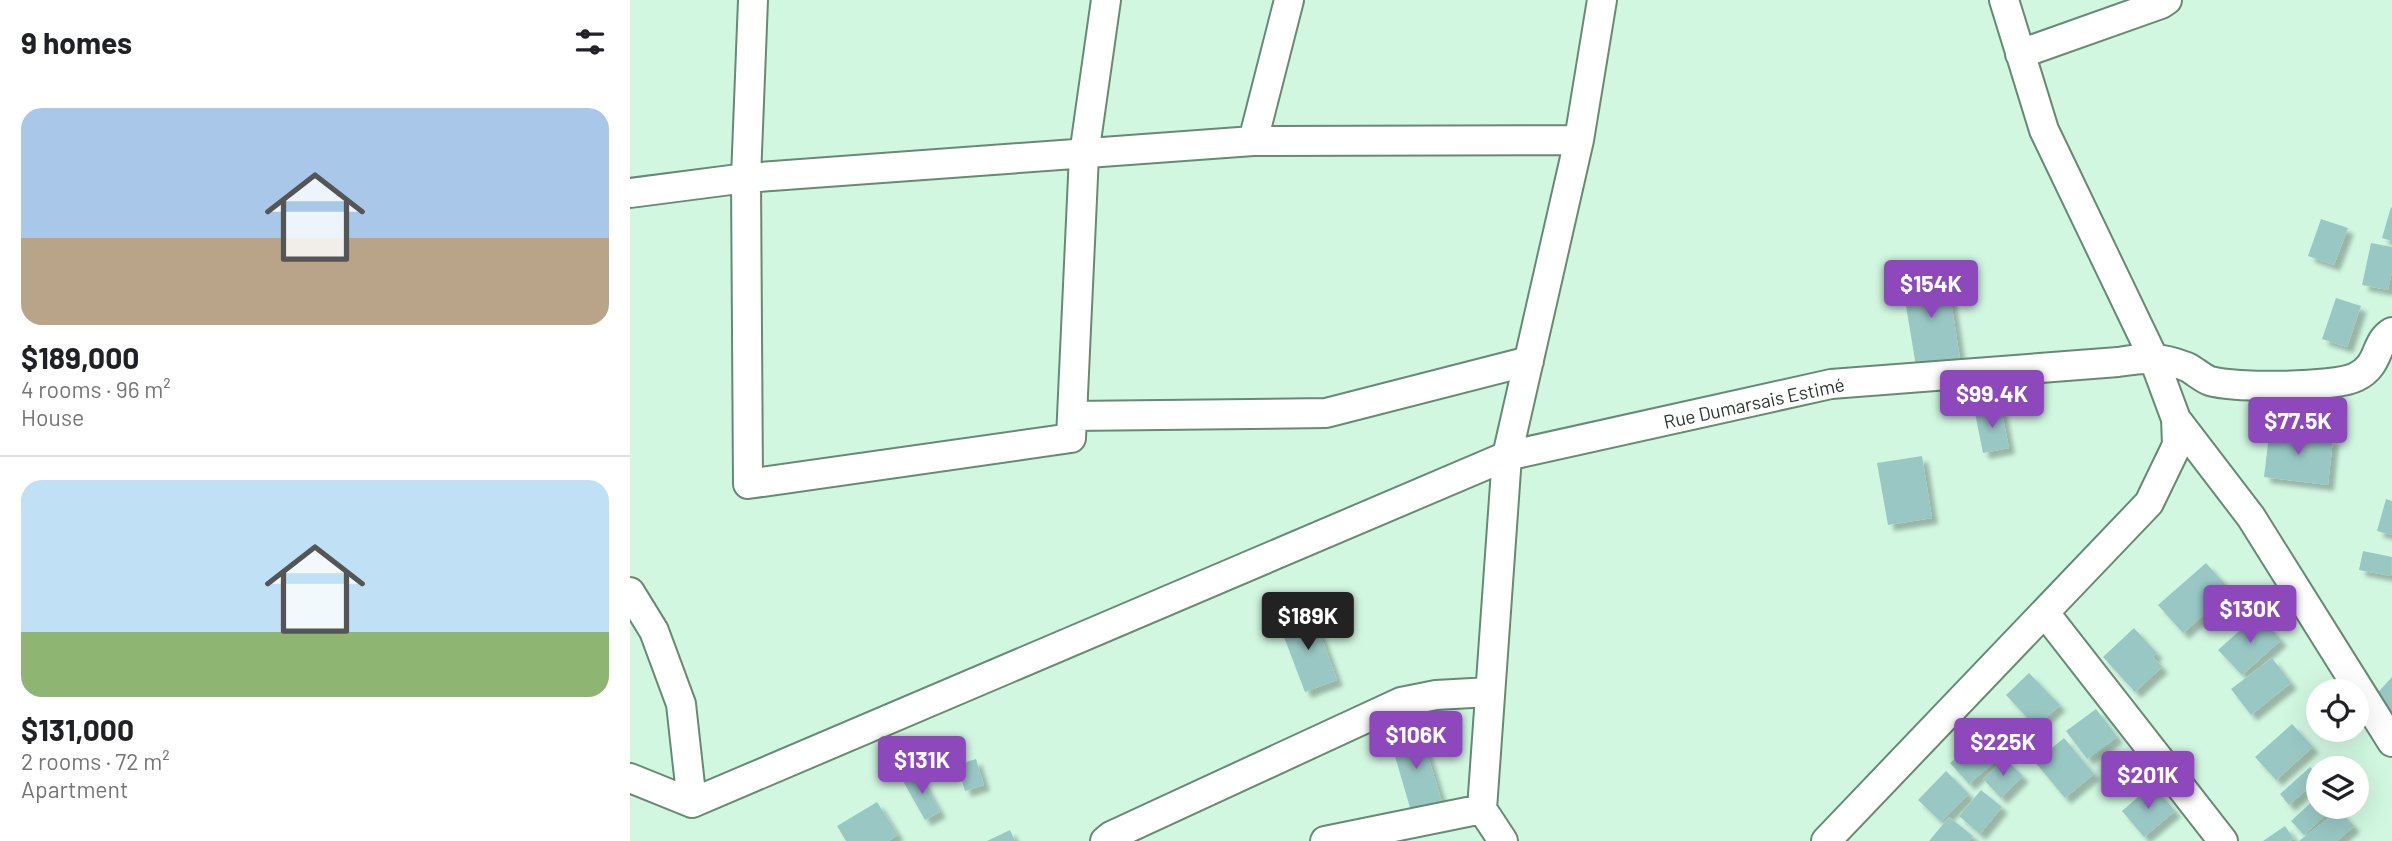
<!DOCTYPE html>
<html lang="en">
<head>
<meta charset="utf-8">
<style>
  :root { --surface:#fff; --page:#f6f6f6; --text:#202124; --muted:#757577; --line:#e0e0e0; --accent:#8d49bc }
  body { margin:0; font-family:Barlow,sans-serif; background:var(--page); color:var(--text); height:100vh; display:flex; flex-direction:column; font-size:26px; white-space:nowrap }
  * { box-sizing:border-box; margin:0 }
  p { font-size:23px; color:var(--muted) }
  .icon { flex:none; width:38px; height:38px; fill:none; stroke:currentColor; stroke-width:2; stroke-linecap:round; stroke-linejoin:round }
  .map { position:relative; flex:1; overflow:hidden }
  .drawer { display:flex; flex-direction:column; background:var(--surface); width:630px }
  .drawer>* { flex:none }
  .buttons { position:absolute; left:1676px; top:679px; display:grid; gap:14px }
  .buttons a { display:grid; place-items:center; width:63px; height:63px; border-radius:50%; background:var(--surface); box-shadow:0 7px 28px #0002; font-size:35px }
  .price { position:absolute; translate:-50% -60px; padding:0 16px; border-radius:7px; background:var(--accent); color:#fff; font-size:23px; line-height:46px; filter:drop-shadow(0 2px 4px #0008) }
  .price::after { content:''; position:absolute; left:50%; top:42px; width:21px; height:16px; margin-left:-10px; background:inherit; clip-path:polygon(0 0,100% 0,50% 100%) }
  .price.active { background:#222; color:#fff }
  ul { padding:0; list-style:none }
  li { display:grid; align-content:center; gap:14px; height:371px; padding:0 21px }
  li+li { border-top:2px solid var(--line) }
  li span { display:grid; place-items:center; height:217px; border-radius:21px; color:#555 }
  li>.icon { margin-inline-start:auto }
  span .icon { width:126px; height:126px; fill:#fffc; stroke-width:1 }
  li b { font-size:30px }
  h2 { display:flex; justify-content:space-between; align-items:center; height:84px; padding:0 21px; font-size:30px }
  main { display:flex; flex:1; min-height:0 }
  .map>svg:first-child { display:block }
  .building { fill:#99c8c4; filter:url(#shadow) }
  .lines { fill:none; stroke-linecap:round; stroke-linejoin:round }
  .street-casing { stroke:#678975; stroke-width:32 }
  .street { stroke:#fff; stroke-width:28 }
  .labels { text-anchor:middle; stroke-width:7; stroke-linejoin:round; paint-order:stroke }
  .street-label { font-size:19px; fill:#29372f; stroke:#fff }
</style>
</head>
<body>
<main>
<section class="drawer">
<h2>9 homes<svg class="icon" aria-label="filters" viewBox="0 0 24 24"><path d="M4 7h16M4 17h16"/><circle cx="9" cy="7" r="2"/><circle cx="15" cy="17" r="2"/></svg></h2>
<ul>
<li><span style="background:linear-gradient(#a9c7e8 60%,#b9a48a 0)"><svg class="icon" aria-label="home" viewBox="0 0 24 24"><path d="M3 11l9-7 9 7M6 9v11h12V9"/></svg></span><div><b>$189,000</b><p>4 rooms · 96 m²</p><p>House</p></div></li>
<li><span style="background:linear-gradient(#bfe0f5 70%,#8fb573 0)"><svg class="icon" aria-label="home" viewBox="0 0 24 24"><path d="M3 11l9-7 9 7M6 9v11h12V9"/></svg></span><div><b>$131,000</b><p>2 rooms · 72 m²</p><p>Apartment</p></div></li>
</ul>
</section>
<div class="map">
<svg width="1762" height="841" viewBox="0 0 1762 841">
  <defs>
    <filter id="shadow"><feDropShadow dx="6" dy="6" stdDeviation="2" flood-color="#0004"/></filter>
  </defs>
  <rect width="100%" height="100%" fill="#d1f7e1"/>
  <!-- building -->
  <path class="building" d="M1761,207L1762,208V241L1752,238Z
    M1691,219L1718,228L1704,265L1678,256Z
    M1741,243L1762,247V271L1758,290L1732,285Z
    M1317,275L1330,359L1286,366L1272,282Z
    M1706,298L1731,306L1717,347L1692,339Z
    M1371,408L1379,448L1353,453L1345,413Z
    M1640,427L1681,432L1680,436L1703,439L1698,485L1634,477Z
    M1292,456L1302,518L1258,525L1247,463Z
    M1756,499L1762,501V535L1747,531Z
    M1733,551L1762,557L1761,576L1729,570Z
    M1576,563L1601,591L1553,633L1528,605Z
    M682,612L707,680L675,692L649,624Z
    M1628,614L1651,640L1612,675L1588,650Z
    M1504,628L1527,653L1523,657L1532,667L1505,692L1473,657Z
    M1642,658L1661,683L1621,715L1601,689Z
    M1399,673L1430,705L1406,727L1376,695Z
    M1762,677V717L1742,699Z
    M1466,709L1487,737L1457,759L1436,731Z
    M1662,724L1683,747L1646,780L1625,757Z
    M790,730L812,802L781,811L760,739Z
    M1358,731L1376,752L1339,784L1320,763Z
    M1434,738L1464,774L1435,798L1405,762Z
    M1374,758L1393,776L1371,798L1353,779Z
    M346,759L354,785L335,791L327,765Z
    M1680,767L1689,775V779L1659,805L1650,794Z
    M1316,771L1339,794L1311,822L1288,800Z
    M288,773L310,812L295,820L273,781Z
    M1522,785L1545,811L1514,837L1492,811Z
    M1351,790L1372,807L1350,834L1329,816Z
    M1689,795V807H1704L1674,835L1661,821Z
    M247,802L268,835L258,841H216L207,826Z
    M1709,810L1724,826L1707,841H1669Z
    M1319,817L1343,836L1339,841H1299Z
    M1655,826L1664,839L1660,841H1633Z
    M380,830L385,841H357Z"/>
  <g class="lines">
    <!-- street casing -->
    <g class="street-casing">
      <path id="street" d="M123,0L116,178L118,484L441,438L454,155L476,0
        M1390,54L1531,4L1537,0
        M623,141L659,0
        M0,193L116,178L623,141L949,140
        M442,416L696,413L899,361
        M1546,419L1621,517L1762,742
        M0,592L24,631L51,704L62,803
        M1415,613L1593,841
        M0,778L62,803L877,456L1201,384L1488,362C1516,358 1530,356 1557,367C1565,371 1572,378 1580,381C1605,388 1704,388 1726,377C1751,365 1744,342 1762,332
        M852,809L877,456L949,140L972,0
        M475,841L481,836L771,702L806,695L860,692
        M695,841L852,809L873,841
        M1196,841L1519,503L1547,445L1546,419L1523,357L1414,130L1374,0"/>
    </g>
    <!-- street -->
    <use href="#street" class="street"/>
  </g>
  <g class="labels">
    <!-- street labels -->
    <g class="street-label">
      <text transform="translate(1124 403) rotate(-12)" y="7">Rue Dumarsais Estimé</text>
    </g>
  </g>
</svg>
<div class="buttons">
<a><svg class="icon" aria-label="locate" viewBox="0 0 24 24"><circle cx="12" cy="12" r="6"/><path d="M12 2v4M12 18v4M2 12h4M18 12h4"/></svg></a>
<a><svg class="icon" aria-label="layers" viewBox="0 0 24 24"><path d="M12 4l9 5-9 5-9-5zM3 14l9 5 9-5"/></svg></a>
</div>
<b class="price" style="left:1301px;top:320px">$154K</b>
<b class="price" style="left:1362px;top:430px">$99.4K</b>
<b class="price" style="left:1668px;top:457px">$77.5K</b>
<b class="price" style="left:1620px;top:645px">$130K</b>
<b class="price active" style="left:678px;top:652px">$189K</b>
<b class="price" style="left:786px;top:771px">$106K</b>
<b class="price" style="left:1373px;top:778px">$225K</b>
<b class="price" style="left:292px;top:796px">$131K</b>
<b class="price" style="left:1518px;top:811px">$201K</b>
</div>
</main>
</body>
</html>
